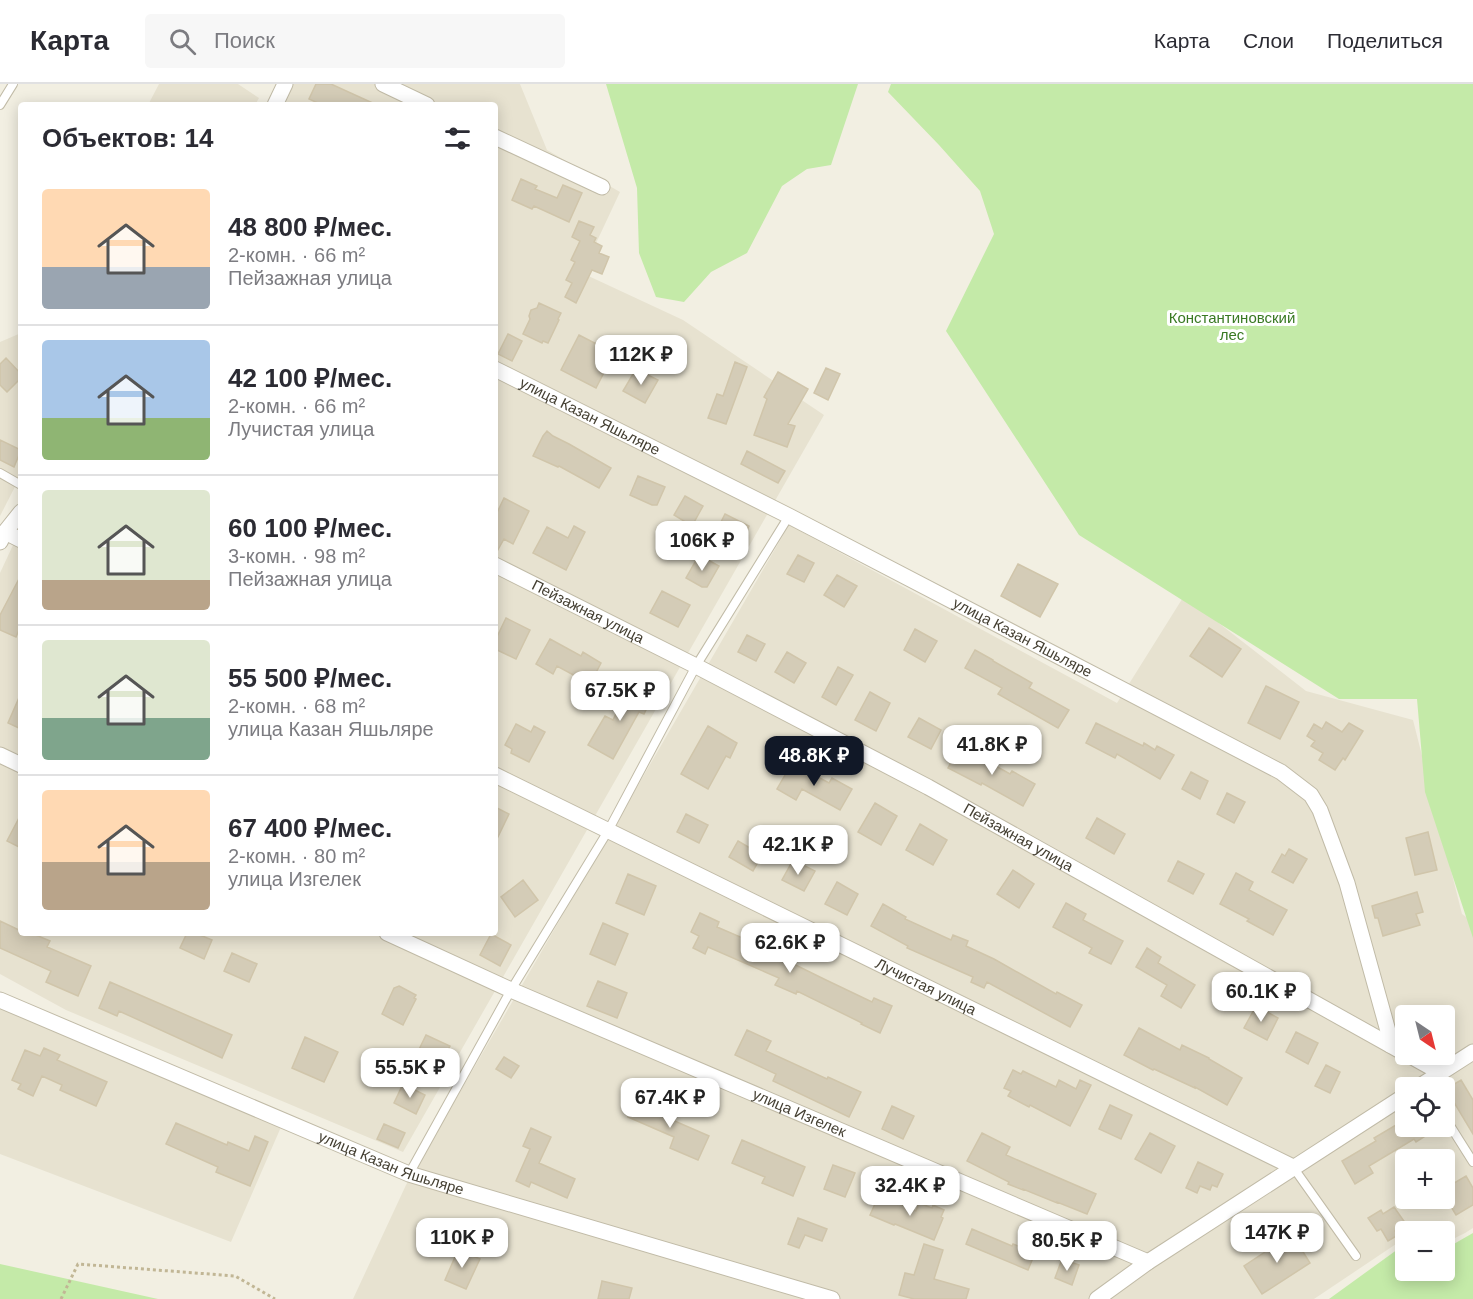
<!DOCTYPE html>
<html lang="ru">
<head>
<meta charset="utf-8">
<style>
  :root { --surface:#fff; --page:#f7f7f7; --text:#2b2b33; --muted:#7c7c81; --line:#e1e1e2; --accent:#111827 }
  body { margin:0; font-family:Helvetica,sans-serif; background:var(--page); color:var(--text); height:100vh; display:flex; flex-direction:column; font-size:22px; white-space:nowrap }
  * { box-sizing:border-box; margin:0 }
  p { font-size:20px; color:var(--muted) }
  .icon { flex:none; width:33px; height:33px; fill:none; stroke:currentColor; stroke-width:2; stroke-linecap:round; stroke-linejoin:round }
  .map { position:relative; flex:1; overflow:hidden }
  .details { position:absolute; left:18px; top:18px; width:480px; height:834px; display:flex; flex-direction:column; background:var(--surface); border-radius:6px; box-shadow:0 3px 15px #0003 }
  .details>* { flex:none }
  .needle { width:39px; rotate:145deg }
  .controls { position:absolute; left:1395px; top:921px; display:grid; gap:12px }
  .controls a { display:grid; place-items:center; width:60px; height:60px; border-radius:6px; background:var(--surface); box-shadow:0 3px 15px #0003; font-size:30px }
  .price { position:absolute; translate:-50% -51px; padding:0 14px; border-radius:12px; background:#fff; color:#222; font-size:20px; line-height:39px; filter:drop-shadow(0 2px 3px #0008) }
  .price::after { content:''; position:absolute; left:50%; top:36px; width:18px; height:14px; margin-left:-9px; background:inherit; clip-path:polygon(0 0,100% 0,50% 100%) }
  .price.active { background:var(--accent); color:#fff }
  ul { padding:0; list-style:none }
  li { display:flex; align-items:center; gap:18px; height:150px; padding:0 24px }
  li+li { border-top:2px solid var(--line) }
  li span { display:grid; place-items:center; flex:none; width:168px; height:120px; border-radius:6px; color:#555 }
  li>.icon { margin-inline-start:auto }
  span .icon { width:72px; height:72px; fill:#fffc; stroke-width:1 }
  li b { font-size:26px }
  h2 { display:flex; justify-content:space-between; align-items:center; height:72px; padding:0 24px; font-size:26px }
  header { display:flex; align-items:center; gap:36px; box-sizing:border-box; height:84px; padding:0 30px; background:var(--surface); border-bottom:2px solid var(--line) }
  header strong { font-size:28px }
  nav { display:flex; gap:33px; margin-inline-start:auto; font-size:21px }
  .search { width:420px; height:54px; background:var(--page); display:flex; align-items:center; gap:15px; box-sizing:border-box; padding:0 21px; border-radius:6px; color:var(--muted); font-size:22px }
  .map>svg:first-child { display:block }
  .residential { fill:#e7e2d0; fill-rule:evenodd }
  .green { fill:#c4eaa8 }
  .building { fill:#d4ccb7; stroke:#d0c5aa; stroke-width:1.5 }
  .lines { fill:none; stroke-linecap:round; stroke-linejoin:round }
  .lane-casing { stroke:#c1bba7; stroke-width:10 }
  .street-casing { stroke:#c1bba7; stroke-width:17 }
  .path { stroke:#c1b695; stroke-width:3; stroke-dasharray:3 3; stroke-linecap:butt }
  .lane { stroke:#fff; stroke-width:8 }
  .street { stroke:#fff; stroke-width:15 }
  .labels { text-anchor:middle; stroke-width:6; stroke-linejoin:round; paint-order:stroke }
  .park-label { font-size:15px; fill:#397923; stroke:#fff }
  .street-label { font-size:15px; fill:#443f32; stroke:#fff }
</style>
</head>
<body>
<header>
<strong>Карта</strong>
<div class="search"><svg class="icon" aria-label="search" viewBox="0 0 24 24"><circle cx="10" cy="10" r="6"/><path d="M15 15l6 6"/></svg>Поиск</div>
<nav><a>Карта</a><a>Слои</a><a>Поделиться</a></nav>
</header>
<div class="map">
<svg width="1473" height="1215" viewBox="0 0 1473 1215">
  <rect width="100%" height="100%" fill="#f2efe2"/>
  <!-- residential -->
  <path class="residential" d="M159,0H238L259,14L255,21H148Z
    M293,0H520L547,66L620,108L582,189L683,236L824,331L403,1068L66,926L0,890V489L21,444V849H495V21H282Z
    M21,249V391L0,432V258Z
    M789,441L1117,619L1184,512L1306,607L1413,636L1462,830L1473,838V1144L1465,1149L1445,1159L1444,1148H1406L1405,1154L1314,1215H353L406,1101ZM1406,932H1444V970H1406ZM1406,1004H1444V1042H1406ZM1406,1076H1444V1114H1406Z
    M0,921L281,1043L231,1158L0,1070Z"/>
  <!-- green -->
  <path class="green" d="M606,0H858L831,81L807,85L782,102L747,169L711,188L684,218L656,213L639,169L637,104Z
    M891,0H1473V854L1425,708L1417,615H1339L1079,451L946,247L994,150L980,107L939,61L888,8Z
    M1473,1149V1215H1329L1405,1160L1406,1186H1444L1445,1165Z
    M0,1180L158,1215H0Z"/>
  <!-- building -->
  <path class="building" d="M316,0H331L377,21H322L309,15Z
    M521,95L537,102L535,105L557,114L563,101L582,109L569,138L534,122L532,125L512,116Z
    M579,137L594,143L590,151L596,154L594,158L602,162L599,169L609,173L602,190L592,186L576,219L565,213L572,199L566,196L575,178L571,176L580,157L572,153Z
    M539,219L561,229L558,235L559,236L548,259L543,257L542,259L523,250L530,235L529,232L531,226L537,224Z
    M508,250L522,257L512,277L498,270Z
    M579,251L614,269L596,304L561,286Z
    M6,274L21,290V294L7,308L0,301V280Z
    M735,278L747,283L726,340L708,334L717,310L723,312Z
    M826,284L840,290L828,316L814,309Z
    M636,285L658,296L645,319L623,307Z
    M778,288L808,305L788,340L795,342L787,363L754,351L767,315L764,313Z
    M547,347L553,352L569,360L611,384L599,404L559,382L558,383L533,372L543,352Z
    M0,356L21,366L14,383L0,376Z
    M747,367L785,387L778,399L741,380Z
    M638,392L665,403L657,421H652L630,411Z
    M685,412L703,422L692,442L674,431Z
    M504,414L529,427L513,460L504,455L495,471V433Z
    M725,430L749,442L739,463L715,450Z
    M574,442L585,448L566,486L533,469L547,443L568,454Z
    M699,471L719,482L707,503H702L686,494Z
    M798,471L814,479L804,498L787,490Z
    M1018,480L1058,500L1040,533L1001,512Z
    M21,491V541L16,553L0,546V531Z
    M837,491L857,502L844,523L824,511Z
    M662,507L690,521L678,543L650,529Z
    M506,534L530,546L516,575L495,565V557Z
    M1209,544L1241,565L1222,593L1190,572Z
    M915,545L937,557L925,578L904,566Z
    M747,551L765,560L756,577L738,568Z
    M550,555L581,572L583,568L601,579L590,600L557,582L553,590L536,580Z
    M975,566L993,576V577L1032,599L1029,604L1069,626L1058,644L998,610L1002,604L965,584Z
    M787,568L806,579L794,599L775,588Z
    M838,583L853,591L836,621L822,613Z
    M630,600L653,611L644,630L639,628L613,675L588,661L605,632L613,636Z
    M1266,602L1299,618L1280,655L1248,639Z
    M870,608L890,619L876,647L855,636Z
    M21,609V645L8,639Z
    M919,634L941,646L931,665L908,653Z
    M1326,638L1342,648L1349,639L1363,647L1345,676L1343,674L1335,686L1319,676L1323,669L1311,662L1315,657L1307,652L1314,640L1322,645Z
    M1096,639L1143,662L1144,659L1155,666L1157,662L1174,671L1160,695L1117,670L1115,674L1086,659Z
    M516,640L531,648L534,642L545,648L529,678L511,669L512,665L505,661Z
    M708,642L737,659L730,674L726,672L708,705L681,690Z
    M960,662L1010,690L1012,687L1035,700L1023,722L982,699L981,701L948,684Z
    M792,679L829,699L832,694L852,705L840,726L802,705L796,716L777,705Z
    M1191,688L1208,697L1200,715L1182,705Z
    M1227,709L1245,718L1234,739L1217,730Z
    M875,719L897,732L881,761L858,748Z
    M495,723L509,730L495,759Z
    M21,730V764L7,757Z
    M686,730L708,741L699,759L677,748Z
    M1097,734L1125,750L1114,770L1086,754Z
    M920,740L947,756L933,781L906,766Z
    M1428,748L1437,786L1415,791L1406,754Z
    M738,757L762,771L753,787L729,773Z
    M1289,765L1307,775L1293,799L1272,788L1282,770L1285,772Z
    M793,776L815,787L804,807L782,796Z
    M1178,777L1204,790L1193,810L1168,797Z
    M1013,786L1034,800L1019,824L997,810Z
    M1236,789L1253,798L1249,806L1287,826L1273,851L1247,837L1249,835L1220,820Z
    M628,790L656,802L644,831L616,819Z
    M523,796L538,816L515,833L501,813Z
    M837,798L858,810L847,831L825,820Z
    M1417,808L1423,828L1416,830L1420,841L1383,852L1378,834H1375L1372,822Z
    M1066,819L1086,830L1083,836L1123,857L1111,880L1089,869L1092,864L1053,843Z
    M883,820L906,833L905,835L951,856L953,851L968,857L966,862L994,875L1056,910L1057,908L1082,921L1070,943L987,898L984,904L971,898L973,893L907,864L908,862L871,842Z
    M700,829L719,838L717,843L768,865L767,867L826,896L872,918L874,914L892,922L880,949L861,940L862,939L797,907L796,910L775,901L779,894L708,863L705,870L693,864L699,852L691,848Z
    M0,837L21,847V849H31L50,857L47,863L91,882L78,912L46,898L51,887L0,864Z
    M603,839L628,850L615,881L590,870Z
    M187,849H195L212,856L204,875L180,864Z
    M491,850L511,861L500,882L480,871Z
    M1147,864L1161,873L1158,879L1195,901L1181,924L1161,912L1167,901L1136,883Z
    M232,869L257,880L249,898L224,887Z
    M598,897L627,909L617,934L587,922Z
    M110,898L232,951L222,974L119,927L117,932L99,924Z
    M399,902L416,911L414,914L416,915L403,941L382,930L394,904Z
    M1256,922L1278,934L1267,956L1244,944Z
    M1139,944L1180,966L1182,961L1209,974V975L1242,994L1227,1021L1195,1003V1004L1154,985L1153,986L1124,971Z
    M747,946L771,957L766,967L827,995L828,993L861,1008L849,1033L773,997L776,990L735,971Z
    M1296,948L1318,959L1308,980L1286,968Z
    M426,951L450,962L438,985L415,974Z
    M305,953L338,968L324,998L292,984Z
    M44,964L60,971L57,976L107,998L96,1022L60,1006L62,1001L42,992L33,1012L18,1005L21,1000L12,996L25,966L40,972Z
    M504,973L519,982L511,994L496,985Z
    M1326,981L1340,988L1330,1009L1315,1002Z
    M1013,986L1021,990L1023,987L1056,1003L1059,996L1076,1005L1080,996L1091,1001L1070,1042L1030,1021L1029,1023L1008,1012L1011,1007L1004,1004Z
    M1461,996L1473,1016V1050L1446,1005Z
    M403,1000L425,1011L416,1030L394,1019Z
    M635,1015L665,1028L663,1032L709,1052L698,1076L670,1064L674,1053L628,1033Z
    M1110,1021L1132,1031L1121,1055L1099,1045Z
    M892,1022L914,1032L903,1055L882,1045Z
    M1406,1035V1042H1441L1416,1058L1414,1055L1369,1082L1373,1089L1355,1100L1342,1077L1376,1057L1374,1054Z
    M176,1039L227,1061L228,1058L249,1067L255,1052L268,1058L250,1102L216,1088L218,1083L166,1060Z
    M384,1040L405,1049L398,1064L377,1055Z
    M531,1044L551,1053L539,1079L575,1095L567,1114L531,1098L529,1103L516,1097L530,1065L523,1062Z
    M982,1049L1010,1063L1006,1071L1096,1110L1087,1130L1057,1118V1119L1023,1105V1106L1008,1100L1009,1098L967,1077Z
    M1150,1049L1175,1062L1161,1089L1135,1075Z
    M742,1056L805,1083L793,1112L762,1099L765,1093L732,1079Z
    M1198,1078L1223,1090L1217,1103L1212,1101L1210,1106L1200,1102L1197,1109L1186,1104Z
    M833,1081L855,1089L845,1113L824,1105Z
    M1466,1092L1473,1104V1121L1456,1131L1444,1111V1105Z
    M879,1111L916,1127L919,1119L932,1124L933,1121L944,1126L941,1133L943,1134L934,1156L895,1140L894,1141L870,1131Z
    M1394,1123L1406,1140L1395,1147L1398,1151L1388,1157L1381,1145L1377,1147L1368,1134L1381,1126L1383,1130Z
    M798,1134L827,1145L822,1157L805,1151L799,1164L788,1160Z
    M972,1145L1012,1162L1013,1160L1035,1169L1028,1186L966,1160Z
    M1292,1150L1310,1179L1262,1210L1244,1182Z
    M924,1160L943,1166L934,1195L969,1205L966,1215H914L899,1211L905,1189L914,1191Z
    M458,1166L480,1175L466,1205L445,1196Z
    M1062,1175L1079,1181L1072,1201L1055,1194Z
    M602,1197L632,1204L629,1215H598Z"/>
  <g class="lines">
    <!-- lane casing -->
    <g class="lane-casing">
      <path id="lane" d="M0,21L13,0
        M0,389L21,401
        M1444,1032L1473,1078
        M1293,1083L1356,1172
        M409,1090L511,906L608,747L696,582L789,432"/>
    </g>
    <!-- street casing -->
    <g class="street-casing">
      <g id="street">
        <path d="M383,0L427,21"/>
        <path d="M275,21L285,0"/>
        <path d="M495,53L602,103"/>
        <path id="s1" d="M495,285L789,432L1281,688L1311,711L1320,726L1347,799L1388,947L1390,961"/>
        <path d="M5,448L21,456"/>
        <path d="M0,458L5,448L21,428"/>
        <path id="s2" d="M495,481L696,582L928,703L1406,970"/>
        <path d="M0,671L21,681"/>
        <path id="s3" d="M495,691L1293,1083"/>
        <path id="s4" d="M387,849L511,906L1148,1178"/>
        <path id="s5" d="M0,916L409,1090L832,1215"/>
        <path d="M1407,970L1441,989"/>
        <path d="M1417,1004L1473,968"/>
        <path d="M1097,1215L1148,1178L1406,1011"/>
      </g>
    </g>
    <!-- path -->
    <path class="path" d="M61,1215L78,1180L235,1192L275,1215"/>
    <!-- lane -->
    <use href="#lane" class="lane"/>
    <!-- street -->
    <use href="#street" class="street"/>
  </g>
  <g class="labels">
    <!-- park labels -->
    <g class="park-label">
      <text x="1232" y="239">Константиновский<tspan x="1232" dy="17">лес</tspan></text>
    </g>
    <!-- street labels -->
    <g class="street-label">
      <text dy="5" stroke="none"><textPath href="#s1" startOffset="106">улица Казан Яшьляре</textPath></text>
      <text dy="5" stroke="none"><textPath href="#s2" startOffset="104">Пейзажная улица</textPath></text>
      <text dy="5" stroke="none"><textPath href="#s1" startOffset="592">улица Казан Яшьляре</textPath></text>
      <text dy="5" stroke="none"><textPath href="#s2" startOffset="590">Пейзажная улица</textPath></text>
      <text dy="5" stroke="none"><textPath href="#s3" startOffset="480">Лучистая улица</textPath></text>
      <text dy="5" stroke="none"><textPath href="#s4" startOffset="450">улица Изгелек</textPath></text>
      <text dy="5" stroke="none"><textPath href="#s5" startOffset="424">улица Казан Яшьляре</textPath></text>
    </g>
  </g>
</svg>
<div class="controls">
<a><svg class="needle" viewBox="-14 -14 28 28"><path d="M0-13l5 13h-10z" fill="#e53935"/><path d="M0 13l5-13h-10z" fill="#7c7c81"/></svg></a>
<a><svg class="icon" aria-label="locate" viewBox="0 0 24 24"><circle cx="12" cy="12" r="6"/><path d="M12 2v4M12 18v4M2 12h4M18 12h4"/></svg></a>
<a>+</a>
<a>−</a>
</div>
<b class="price" style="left:641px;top:302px">112K ₽</b>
<b class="price" style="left:702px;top:488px">106K ₽</b>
<b class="price" style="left:620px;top:638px">67.5K ₽</b>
<b class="price" style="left:992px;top:692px">41.8K ₽</b>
<b class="price active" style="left:814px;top:703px">48.8K ₽</b>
<b class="price" style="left:798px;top:792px">42.1K ₽</b>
<b class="price" style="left:790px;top:890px">62.6K ₽</b>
<b class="price" style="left:1261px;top:939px">60.1K ₽</b>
<b class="price" style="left:410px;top:1015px">55.5K ₽</b>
<b class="price" style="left:670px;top:1045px">67.4K ₽</b>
<b class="price" style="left:910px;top:1133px">32.4K ₽</b>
<b class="price" style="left:1277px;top:1180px">147K ₽</b>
<b class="price" style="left:462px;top:1185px">110K ₽</b>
<b class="price" style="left:1067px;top:1188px">80.5K ₽</b>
<section class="details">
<h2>Объектов: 14<svg class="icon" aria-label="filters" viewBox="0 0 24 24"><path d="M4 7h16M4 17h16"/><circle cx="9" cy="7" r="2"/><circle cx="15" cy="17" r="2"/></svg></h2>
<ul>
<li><span style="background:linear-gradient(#ffd9b3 65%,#9aa5b1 0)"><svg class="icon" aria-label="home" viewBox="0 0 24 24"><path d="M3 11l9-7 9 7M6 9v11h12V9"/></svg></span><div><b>48 800 ₽/мес.</b><p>2-комн. · 66 m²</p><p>Пейзажная улица</p></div></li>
<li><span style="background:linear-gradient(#a9c7e8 65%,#8fb573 0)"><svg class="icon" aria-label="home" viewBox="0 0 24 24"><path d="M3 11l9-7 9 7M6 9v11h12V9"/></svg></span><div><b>42 100 ₽/мес.</b><p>2-комн. · 66 m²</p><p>Лучистая улица</p></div></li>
<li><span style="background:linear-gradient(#dfe7d0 75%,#b9a48a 0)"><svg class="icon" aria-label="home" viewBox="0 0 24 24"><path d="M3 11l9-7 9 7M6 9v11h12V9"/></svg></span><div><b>60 100 ₽/мес.</b><p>3-комн. · 98 m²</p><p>Пейзажная улица</p></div></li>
<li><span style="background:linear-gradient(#dfe7d0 65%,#7fa58c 0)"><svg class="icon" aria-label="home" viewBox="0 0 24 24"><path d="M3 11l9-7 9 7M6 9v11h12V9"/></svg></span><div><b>55 500 ₽/мес.</b><p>2-комн. · 68 m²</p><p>улица Казан Яшьляре</p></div></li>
<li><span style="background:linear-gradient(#ffd9b3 60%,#b9a48a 0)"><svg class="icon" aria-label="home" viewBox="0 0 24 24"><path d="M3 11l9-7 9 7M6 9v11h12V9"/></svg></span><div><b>67 400 ₽/мес.</b><p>2-комн. · 80 m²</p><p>улица Изгелек</p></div></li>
</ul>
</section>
</div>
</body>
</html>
